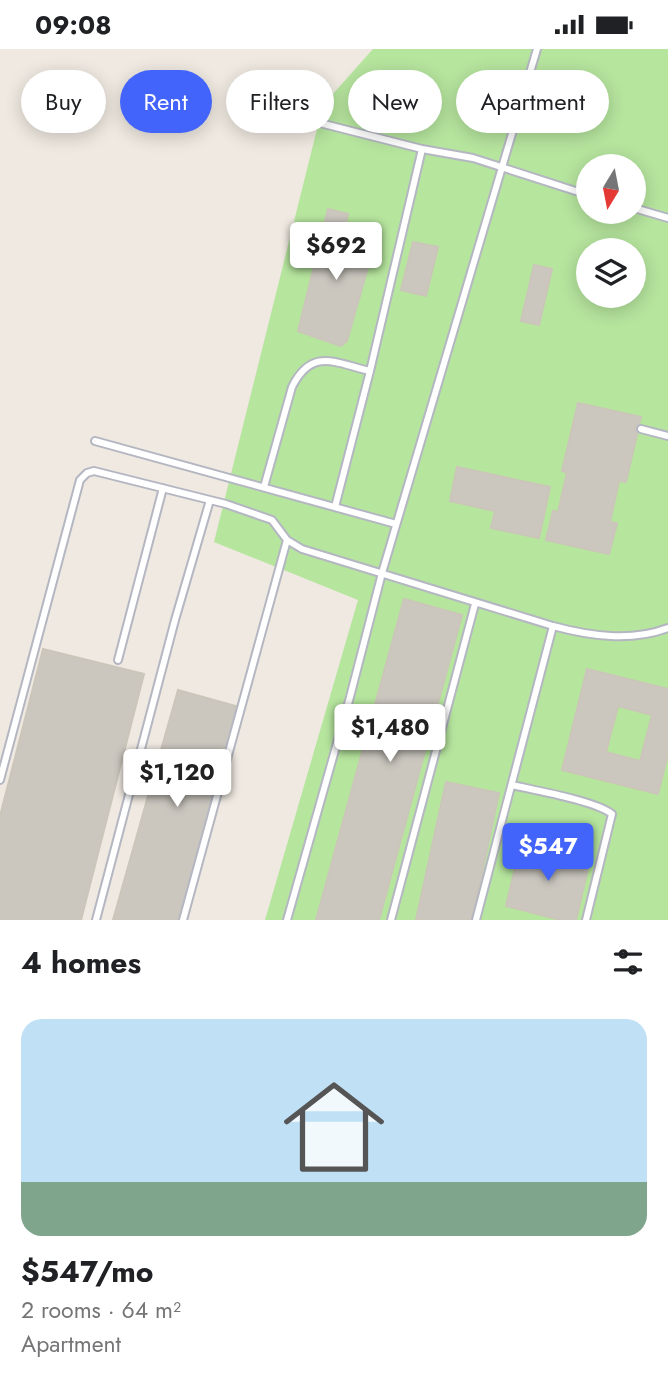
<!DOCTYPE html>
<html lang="en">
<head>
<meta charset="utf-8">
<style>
  :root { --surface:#fff; --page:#f6f6f6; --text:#202124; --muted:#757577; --line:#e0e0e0; --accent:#4264fb }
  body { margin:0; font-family:Jost,sans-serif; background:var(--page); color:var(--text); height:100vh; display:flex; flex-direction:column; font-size:26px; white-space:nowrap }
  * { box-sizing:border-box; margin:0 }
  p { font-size:23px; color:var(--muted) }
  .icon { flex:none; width:38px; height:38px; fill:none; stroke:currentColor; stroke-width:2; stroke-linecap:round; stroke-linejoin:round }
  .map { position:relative; height:871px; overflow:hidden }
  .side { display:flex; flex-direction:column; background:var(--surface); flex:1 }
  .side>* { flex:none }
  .banner { position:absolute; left:21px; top:21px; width:626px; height:63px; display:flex; gap:14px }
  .needle { width:46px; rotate:190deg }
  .fabs { position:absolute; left:576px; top:105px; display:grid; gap:14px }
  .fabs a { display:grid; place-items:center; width:70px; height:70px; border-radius:50%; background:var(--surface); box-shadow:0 4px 18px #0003; font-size:35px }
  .price { position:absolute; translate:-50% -60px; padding:0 16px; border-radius:7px; background:#fff; color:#222; font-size:23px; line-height:46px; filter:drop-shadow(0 2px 4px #0008) }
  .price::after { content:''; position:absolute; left:50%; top:42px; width:21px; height:16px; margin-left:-10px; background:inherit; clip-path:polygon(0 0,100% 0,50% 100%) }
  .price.current { background:var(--accent); color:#fff }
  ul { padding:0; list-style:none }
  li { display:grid; align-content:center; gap:14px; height:371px; padding:0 21px }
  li+li { border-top:2px solid var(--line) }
  li span { display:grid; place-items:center; height:217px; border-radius:21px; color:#555 }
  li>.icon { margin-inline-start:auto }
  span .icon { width:126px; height:126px; fill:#fffc; stroke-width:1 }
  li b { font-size:30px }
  h2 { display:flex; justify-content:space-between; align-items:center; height:84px; padding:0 21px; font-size:30px }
  .pill { padding:0 24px; border-radius:32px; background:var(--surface); box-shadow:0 4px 18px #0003; font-size:24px; line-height:63px }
  .pill.current { background:var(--accent); color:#fff }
  .status { display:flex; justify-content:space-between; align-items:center; height:49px; padding:0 35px; background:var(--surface); direction:ltr }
  .status svg { height:19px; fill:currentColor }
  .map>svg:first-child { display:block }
  .green { fill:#b6e59e; fill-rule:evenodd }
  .building { fill:#cbc7bf; stroke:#cbc5ba; stroke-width:2; fill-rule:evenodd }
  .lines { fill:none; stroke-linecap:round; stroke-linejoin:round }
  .lane-casing { stroke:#b4b7c1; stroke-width:10 }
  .lane { stroke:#fff; stroke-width:6 }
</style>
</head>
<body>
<div class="status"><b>09:08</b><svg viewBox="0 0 49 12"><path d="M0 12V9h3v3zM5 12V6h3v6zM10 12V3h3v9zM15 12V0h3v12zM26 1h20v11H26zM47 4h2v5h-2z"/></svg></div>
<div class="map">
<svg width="668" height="871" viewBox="0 0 668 871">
  <rect width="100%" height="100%" fill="#efe9e1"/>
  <!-- green -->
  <path class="green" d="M373,0H668V871H265L358,551L214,493L323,56ZM588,117H634V163H588ZM588,201H634V247H588Z"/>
  <!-- building -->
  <path class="building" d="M328,160L348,165L343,186L375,194L347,292L341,297L298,282Z
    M413,193L438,198L426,247L401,241Z
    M534,216L552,220L539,276L521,272Z
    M578,354L641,368L626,433L619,432L610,473L617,474L609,505L546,491L553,462L558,463L567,424L562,422Z
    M457,418L550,438L539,489L491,479L495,462L450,452Z
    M404,550L462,566L379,871H316Z
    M43,600L144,625L81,871H0V767Z
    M587,620L668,640V705L658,745L562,721ZM618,657L652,666L640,712L606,703Z
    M178,641L239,658L179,871H113Z
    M446,733L499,744L472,871H416Z
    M521,794L590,811L576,871H561L506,857Z"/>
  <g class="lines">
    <!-- lane casing -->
    <g class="lane-casing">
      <path id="lane" d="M308,71L422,100L473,109L588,146
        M634,159L668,169
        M641,380L668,387
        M95,392L396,475
        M264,438L292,338C312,298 335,314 370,322
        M335,458L370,322L422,100
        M118,611L163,439
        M0,731L80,431L87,424L94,422L226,455L272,471L287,491L302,500L553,577C590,587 631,593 668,579
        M512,736C534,741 596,752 612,765L586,871
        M96,871L175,571L210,451
        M183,871L287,491
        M287,871L350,648L382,524L537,0
        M391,871L475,555
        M476,871L553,577"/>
    </g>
    <!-- lane -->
    <use href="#lane" class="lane"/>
  </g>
</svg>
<div class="fabs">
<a><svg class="needle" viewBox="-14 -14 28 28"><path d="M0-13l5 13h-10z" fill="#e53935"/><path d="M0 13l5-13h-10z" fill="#757577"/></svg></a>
<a><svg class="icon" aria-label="layers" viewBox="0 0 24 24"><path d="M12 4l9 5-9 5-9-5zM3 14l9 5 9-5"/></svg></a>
</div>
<b class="price" style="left:336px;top:233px">$692</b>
<b class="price" style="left:390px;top:715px">$1,480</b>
<b class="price" style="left:177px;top:760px">$1,120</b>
<b class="price current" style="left:548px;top:834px">$547</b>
<div class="banner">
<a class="pill">Buy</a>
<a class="pill current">Rent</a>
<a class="pill">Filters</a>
<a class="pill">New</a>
<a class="pill">Apartment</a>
</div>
</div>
<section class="side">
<h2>4 homes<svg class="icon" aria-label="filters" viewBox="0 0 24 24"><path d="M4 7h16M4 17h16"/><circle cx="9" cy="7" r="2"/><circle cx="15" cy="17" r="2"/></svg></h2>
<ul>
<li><span style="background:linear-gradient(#bfe0f5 75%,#7fa58c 0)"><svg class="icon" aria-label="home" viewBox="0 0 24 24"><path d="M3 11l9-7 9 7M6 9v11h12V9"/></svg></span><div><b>$547/mo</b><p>2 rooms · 64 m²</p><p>Apartment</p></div></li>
</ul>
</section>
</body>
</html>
